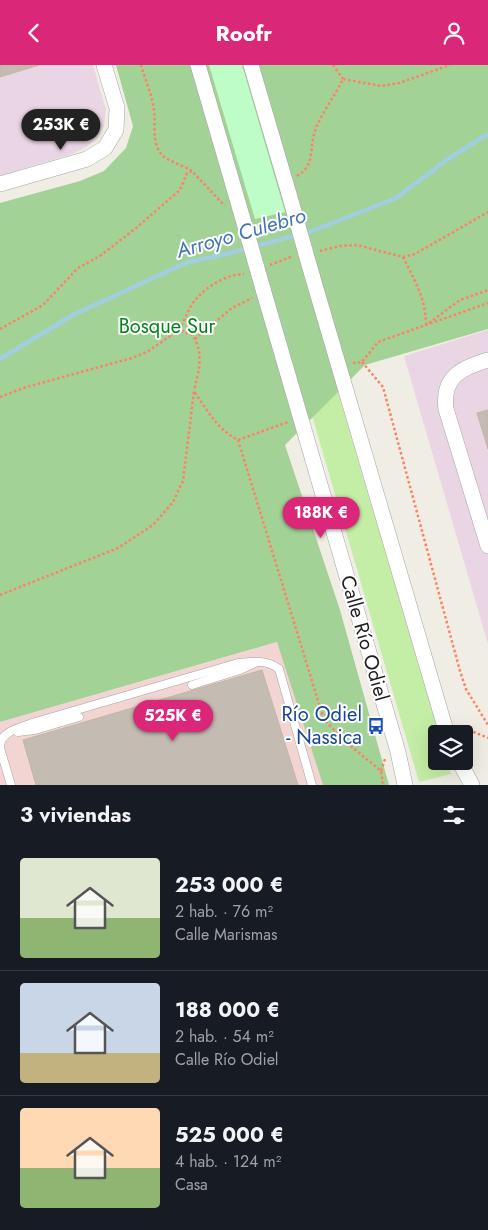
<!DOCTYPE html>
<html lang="es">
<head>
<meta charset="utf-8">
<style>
  :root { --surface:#171b24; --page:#242831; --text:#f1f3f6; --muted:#9ea1a6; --line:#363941; --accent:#db2777 }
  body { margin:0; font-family:Jost,sans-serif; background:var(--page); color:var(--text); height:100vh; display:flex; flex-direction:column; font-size:19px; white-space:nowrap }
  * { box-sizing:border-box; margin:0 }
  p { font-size:16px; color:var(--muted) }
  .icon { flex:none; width:28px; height:28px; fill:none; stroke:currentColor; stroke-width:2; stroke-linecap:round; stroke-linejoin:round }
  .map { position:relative; height:720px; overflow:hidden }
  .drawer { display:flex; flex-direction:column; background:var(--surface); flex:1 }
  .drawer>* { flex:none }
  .buttons { position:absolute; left:428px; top:660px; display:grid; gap:10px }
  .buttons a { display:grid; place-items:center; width:45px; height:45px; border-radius:5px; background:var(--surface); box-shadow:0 5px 20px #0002; font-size:25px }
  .price { position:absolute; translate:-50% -42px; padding:0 11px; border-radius:18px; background:var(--accent); color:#fff; font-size:16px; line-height:32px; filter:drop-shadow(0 1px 2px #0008) }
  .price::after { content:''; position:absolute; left:50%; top:30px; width:15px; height:11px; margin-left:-8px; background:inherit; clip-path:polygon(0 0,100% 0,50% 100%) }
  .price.selected { background:#222; color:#fff }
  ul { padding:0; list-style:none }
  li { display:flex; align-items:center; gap:15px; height:125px; padding:0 20px }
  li+li { border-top:1px solid var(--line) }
  li span { display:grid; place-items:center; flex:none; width:140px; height:100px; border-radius:5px; color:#555 }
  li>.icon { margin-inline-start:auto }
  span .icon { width:60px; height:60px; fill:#fffc; stroke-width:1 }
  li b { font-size:21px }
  h2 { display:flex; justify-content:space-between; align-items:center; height:60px; padding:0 20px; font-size:21px }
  header { display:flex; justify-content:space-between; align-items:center; height:65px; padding:0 20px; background:var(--accent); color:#fff; font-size:22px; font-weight:700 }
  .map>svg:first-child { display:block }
  .commercial { fill:#f2d5d2 }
  .industrial { fill:#ead5e4 }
  .grass { fill:#c4eea6 }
  .forest { fill:#a3d296 }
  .park { fill:#befdc7 }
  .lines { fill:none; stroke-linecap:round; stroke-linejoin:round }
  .stream { stroke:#a1cee1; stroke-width:4.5 }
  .building { fill:#c4bcb3; stroke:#c3b4a5 }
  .lane-casing { stroke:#a5a5a5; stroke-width:9 }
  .street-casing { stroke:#a5a5a5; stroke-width:16 }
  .path { stroke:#ff8066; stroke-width:2.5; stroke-dasharray:2.5 2.5; stroke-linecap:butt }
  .lane { stroke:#fff; stroke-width:8 }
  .street { stroke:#fff; stroke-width:15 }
  .street-bridge-casing { stroke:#a5a5a5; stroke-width:16; stroke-linecap:butt }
  .street-bridge { stroke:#fff; stroke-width:15 }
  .labels { text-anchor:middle; stroke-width:4; stroke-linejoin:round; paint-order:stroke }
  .park-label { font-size:20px; fill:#048418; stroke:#fff }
  .street-label { font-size:20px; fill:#1e1e1e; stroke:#fff }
  .transit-label { font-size:20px; fill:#164399; stroke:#fff; text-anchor:end }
  .water-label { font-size:21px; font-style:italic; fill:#4475b5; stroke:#fff }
</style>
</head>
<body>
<header><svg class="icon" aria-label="back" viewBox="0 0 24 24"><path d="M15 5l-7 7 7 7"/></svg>Roofr<svg class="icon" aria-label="person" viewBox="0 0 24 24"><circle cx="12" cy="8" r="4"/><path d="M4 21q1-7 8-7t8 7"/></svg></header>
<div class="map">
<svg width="488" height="720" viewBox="0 0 488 720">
  <rect width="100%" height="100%" fill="#f0ede4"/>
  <!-- commercial -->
  <path class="commercial" d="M278,577L323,720H0V657Z"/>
  <!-- industrial -->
  <path class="industrial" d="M0,0H93L106,45L104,61L98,72L86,82L72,89L0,111Z
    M488,265V579L404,291Z"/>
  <!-- grass -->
  <path class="grass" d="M301,202L439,669H436V696H447L451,709L419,717L271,210Z"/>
  <!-- forest -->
  <path class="forest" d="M116,0H488V264L365,300L285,380L340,545L389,720H323L277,577L0,657V138L80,116L104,106L126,83L133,61Z"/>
  <!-- park -->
  <path class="park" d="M209,0H242L285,147L255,154Z"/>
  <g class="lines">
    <!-- stream -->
    <path class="stream" d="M0,294L73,250L188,197L222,190L312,166L396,133L448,94L488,69"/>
  </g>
  <!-- building -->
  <path class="building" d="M0,0H39L0,12Z
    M488,345V384L477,348Z
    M262,605L298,720H36L23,675Z"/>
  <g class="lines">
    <!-- lane casing -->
    <g class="lane-casing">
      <path id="lane" d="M192,620L240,605L255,598
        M18,667L35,665L79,652
        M0,681C1,666 20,663 32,658L238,598C253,597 266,594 279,604L312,720
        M0,683L11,720"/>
    </g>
    <!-- street casing -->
    <g class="street-casing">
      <path id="street" d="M198,0L240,144
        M251,0L289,129
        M0,119L87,94L105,83L116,65L117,43L104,0
        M312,210L447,669
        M263,224L398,687L405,720
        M488,295C461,303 442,312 446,344L488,481
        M459,696L472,720"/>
    </g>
    <!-- path -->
    <path class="path" d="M141,0C145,14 152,30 154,45C156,60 151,77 162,90C166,95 184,101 192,106
      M333,0L343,14
      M297,111C316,100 309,82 315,66C320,50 335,31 343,14L381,21L399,18L450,0
      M320,186L340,181L357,180L403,192L415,189L488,147
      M403,192C414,214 426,234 426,260
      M270,200L293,191
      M429,258L460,235L488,225
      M0,264L43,240L78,203L100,191L136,163L180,125L187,108L192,106L222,138L225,140
      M179,265C185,255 188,243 196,234C207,221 227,209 244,209
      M195,274L232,243L252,233
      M362,297L383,322L460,606L466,624L488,660
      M353,298L362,297L378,277L488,238
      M0,332L23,323L132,293L147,287L179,265L193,270C204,291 199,304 194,326
      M238,375L324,655L352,682L381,706L383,720
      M0,530L118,483L153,460L173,437L183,416L194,326C207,345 217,364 238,375L288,357
      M459,668L469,665L488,673
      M381,706L385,694"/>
    <!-- lane -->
    <use href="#lane" class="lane"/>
    <!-- street -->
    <use href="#street" class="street"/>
    <!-- street-bridge casing -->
    <g class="street-bridge-casing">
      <path id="street-bridge" d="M289,129L312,210
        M240,144L263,224"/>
    </g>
    <!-- street-bridge -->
    <use href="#street-bridge" class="street-bridge"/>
  </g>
  <!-- icons -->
  <defs>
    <g id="bus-bare" transform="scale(1.35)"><path d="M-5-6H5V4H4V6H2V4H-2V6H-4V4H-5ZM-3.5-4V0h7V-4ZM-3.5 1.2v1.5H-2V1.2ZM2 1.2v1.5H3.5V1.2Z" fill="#1a4fb4" stroke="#fff" stroke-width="2.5" paint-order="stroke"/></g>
  </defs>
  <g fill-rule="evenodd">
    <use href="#bus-bare" x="376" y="661"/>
  </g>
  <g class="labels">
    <!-- park labels -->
    <g class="park-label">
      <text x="167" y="268">Bosque Sur</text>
    </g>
    <!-- street labels -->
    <g class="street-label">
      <text transform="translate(365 573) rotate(74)" y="7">Calle Río Odiel</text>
    </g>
    <!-- transit labels -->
    <g class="transit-label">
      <text x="362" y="656">Río Odiel<tspan x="362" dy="23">- Nassica</tspan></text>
    </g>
    <!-- water labels -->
    <g class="water-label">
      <text transform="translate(241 168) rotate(-16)" y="7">Arroyo Culebro</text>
    </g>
  </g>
</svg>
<div class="buttons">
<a><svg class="icon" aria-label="layers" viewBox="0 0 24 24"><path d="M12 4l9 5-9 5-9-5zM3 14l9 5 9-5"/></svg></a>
</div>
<b class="price selected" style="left:61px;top:86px">253K €</b>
<b class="price" style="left:321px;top:474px">188K €</b>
<b class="price" style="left:173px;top:677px">525K €</b>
</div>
<section class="drawer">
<h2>3 viviendas<svg class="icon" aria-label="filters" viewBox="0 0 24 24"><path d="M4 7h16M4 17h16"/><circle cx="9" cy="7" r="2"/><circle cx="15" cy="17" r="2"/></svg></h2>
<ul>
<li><span style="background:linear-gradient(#dfe7d0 60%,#8fb573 0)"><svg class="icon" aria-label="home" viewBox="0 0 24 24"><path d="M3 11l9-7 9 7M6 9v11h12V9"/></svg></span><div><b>253 000 €</b><p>2 hab. · 76 m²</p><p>Calle Marismas</p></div></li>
<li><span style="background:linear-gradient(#c9d6e8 70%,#c2b280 0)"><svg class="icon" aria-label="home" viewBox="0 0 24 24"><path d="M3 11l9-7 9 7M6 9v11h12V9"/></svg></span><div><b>188 000 €</b><p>2 hab. · 54 m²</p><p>Calle Río Odiel</p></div></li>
<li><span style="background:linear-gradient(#ffd9b3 60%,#8fb573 0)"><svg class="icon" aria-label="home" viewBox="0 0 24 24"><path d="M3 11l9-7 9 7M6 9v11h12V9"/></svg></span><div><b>525 000 €</b><p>4 hab. · 124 m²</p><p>Casa</p></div></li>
</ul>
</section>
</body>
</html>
